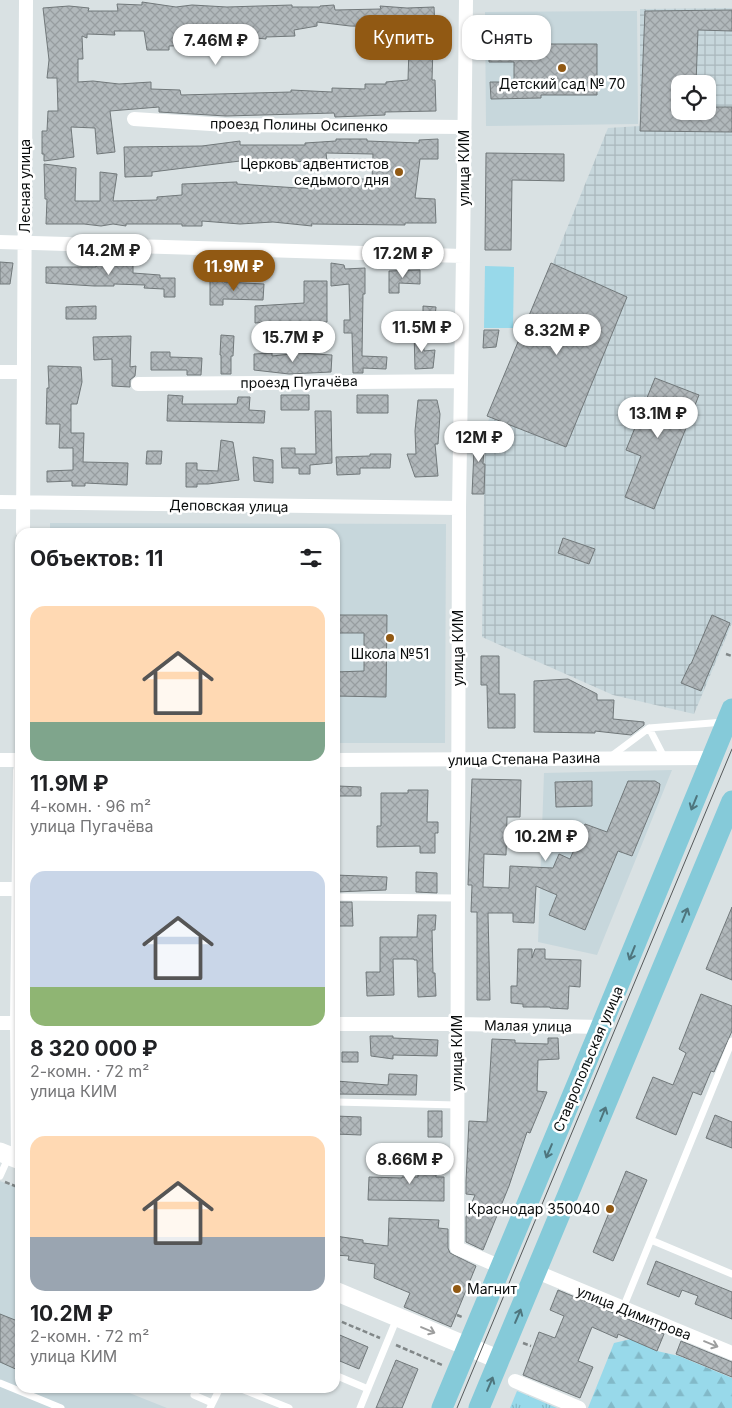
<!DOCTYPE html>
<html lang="ru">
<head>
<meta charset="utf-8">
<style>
  :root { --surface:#fff; --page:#f6f6f6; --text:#202124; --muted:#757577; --accent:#915913 }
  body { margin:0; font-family:Inter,sans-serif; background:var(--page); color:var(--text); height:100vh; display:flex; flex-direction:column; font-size:19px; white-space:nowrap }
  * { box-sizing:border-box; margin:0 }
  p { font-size:16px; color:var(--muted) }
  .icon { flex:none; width:28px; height:28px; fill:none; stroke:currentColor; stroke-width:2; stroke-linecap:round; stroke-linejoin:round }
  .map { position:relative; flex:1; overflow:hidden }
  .drawer { position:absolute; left:15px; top:528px; width:325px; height:865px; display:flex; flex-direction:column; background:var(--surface); border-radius:15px; box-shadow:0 1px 4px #0004 }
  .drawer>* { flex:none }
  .hud { position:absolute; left:355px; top:15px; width:301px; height:45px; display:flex; gap:10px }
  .buttons { position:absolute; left:671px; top:75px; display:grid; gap:10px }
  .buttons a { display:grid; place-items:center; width:45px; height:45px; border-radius:10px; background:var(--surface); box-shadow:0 1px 4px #0004; font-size:25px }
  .price { position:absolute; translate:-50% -42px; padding:0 11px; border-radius:18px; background:#fff; color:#222; font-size:16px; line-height:32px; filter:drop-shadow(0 1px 2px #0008) }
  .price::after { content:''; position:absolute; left:50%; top:30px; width:15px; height:11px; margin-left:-8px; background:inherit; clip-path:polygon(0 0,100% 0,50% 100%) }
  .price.selected { background:var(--accent); color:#fff }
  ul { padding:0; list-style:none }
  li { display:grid; align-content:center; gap:10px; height:265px; padding:0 15px }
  li span { display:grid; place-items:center; height:155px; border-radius:15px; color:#555 }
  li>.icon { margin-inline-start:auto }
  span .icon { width:90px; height:90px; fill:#fffc; stroke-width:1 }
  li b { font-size:21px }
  h2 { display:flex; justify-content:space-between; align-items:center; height:60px; padding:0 15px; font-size:21px }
  .tag { padding:0 18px; border-radius:15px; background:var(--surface); box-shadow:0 1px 4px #0004; font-size:18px; line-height:45px }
  .tag.selected { background:var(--accent); color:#fff }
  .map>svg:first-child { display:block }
  .built { fill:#c7d7dc }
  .industrial { fill:url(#industrial-grid); fill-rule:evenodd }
  .grass { fill:url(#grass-tufts) }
  .forest { fill:url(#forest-firs) }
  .pitch { fill:#98d9ea }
  .building { fill:url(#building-cross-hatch); stroke:#71787a }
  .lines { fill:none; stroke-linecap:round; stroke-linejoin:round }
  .path { stroke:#818788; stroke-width:2.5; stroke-dasharray:5 2.5; stroke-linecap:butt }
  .lane { stroke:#fff; stroke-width:7 }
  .street { stroke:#fff; stroke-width:14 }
  .secondary { stroke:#fff; stroke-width:19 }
  .primary { stroke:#85cad9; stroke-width:21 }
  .tram { stroke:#55595a; stroke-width:1 }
  .oneway { stroke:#4e757d }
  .oneway2 { stroke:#9d9e9e }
  .poi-dot { fill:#915913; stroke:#fff; stroke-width:2 }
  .labels { text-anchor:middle; stroke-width:5; stroke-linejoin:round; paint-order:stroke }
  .poi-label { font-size:14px; fill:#0a0d0d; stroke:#fff }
  .street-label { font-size:14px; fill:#0a0d0d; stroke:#fff }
</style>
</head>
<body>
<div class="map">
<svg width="732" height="1408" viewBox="0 0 732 1408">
  <defs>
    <pattern id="industrial-grid" width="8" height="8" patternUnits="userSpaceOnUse" patternTransform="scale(1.25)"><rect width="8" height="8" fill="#c7d7dc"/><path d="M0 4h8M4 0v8" fill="none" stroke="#aab7bc"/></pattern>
    <pattern id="grass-tufts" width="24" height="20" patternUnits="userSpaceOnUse" patternTransform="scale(1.25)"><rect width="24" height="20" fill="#98d9ea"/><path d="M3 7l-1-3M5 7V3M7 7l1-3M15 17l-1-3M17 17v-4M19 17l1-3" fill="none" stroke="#82b9c8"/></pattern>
    <pattern id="forest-firs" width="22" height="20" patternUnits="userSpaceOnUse" patternTransform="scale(1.25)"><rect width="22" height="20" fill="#98d9ea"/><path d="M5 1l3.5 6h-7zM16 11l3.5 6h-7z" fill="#82b9c8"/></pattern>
    <pattern id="building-cross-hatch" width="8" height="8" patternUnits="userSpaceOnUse" patternTransform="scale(1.25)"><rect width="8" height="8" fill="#b1b8bb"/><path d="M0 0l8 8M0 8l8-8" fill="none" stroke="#979da0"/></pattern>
  </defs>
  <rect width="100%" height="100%" fill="#d9e1e3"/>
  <!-- built -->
  <path class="built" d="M637,11L638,124L486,126L485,12Z
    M50,523L446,524L445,743H335V532H50Z
    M672,770L597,955L538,942L544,773Z
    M0,1181L20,1189V1388H117L167,1408H0Z"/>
  <!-- industrial -->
  <path class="industrial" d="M732,8V623L694,714L613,695L482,637L485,429L608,128L640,126V9ZM680,84H708V111H680Z"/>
  <!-- grass -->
  <path class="grass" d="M517,1391L557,1408H510Z"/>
  <!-- forest -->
  <path class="forest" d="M631,1339L657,1351L679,1356L732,1378V1408H588L614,1343Z"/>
  <!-- pitch -->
  <path class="pitch" d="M485,266L514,267L513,328H484Z"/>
  <!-- building -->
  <path class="building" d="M142,2L176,7L192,5L227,7L292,5V7H320V6L334,5L335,10L381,9L380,6L407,8L434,7L435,27H400V30L382,29V27L350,26L317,22V26L294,30L295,36L266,37V39L228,35L229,52L203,54V45L169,46V50H147L144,31H114L115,35L87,34V38L82,36L83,59H78V82L93,81L119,84L151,82V89L180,90L181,95L291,92V90L332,92V88L365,89V84H386V82L408,80L409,47L433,46L432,80H435L436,111L385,112V115L335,117L334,113L226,116L159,112V107L110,111L115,152L97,154L95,128L71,127L74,157L44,161V154H42V131H47L48,111H58L57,78H47L49,60L43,8L69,6L89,8L88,11H118L117,4L142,5Z
    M732,10V31L698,30L696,84H680V111H708V107H732V132L640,131L645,11Z
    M548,44H597V95H541V98L491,99L490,82H514V62H489V47H548Z
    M336,139H367V141L419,143V140L438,139V159H420L415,198L435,199L436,223H405V225L311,224L312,226L273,222L240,224L202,221V226H182V224H126V226L113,224L101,226L84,224H46L47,199H45L44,164L76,168L75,201H100V172L117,174L113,201L157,200V197L182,195V184L237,182V184L314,189V185H330V179H372L373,154L326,153L327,161L269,162V164H248V160L152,172V176L125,177L124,147L202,146L240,141V145H305V143L336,141Z
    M486,153L564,154V181L512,180L511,250H485Z
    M116,259V261L133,259V273L160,275V278H175V297H164V289L144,288L145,285L114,284V286H94L46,283V267H96V260Z
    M0,262L13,263L10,284H0Z
    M331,263L344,265L345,269L365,268V294H363L362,356L387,357L386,369L363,368V373H353L352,333H344V320H350L349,284L331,286Z
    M551,263L627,297L566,447L487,416Z
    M420,270V284L399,283V293H389V271Z
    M210,279L224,280V282L264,284L263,300L223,299V305H210Z
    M304,281H327V322L270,325V322L255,323V306L304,303Z
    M96,306V319H66V307Z
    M423,306L436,307L435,317H423Z
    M414,330H423L424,351L435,350L433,368L415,369Z
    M484,330H499L496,347L483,348Z
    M221,335L234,336L233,356H231V374H221V355H220Z
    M131,336L130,367L136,366L135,376L130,380V387L112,386V359L94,360L93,337Z
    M151,352H170V357L202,358L201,375H187V370H151Z
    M272,353V356L300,353L332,355L331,372L289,374L254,370V354Z
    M48,366L81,367L82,382L77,404H71V433H84L83,462L128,463L127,485L85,483V486H72V481L47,482V471L73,470V448H59L60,424H46L47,388H49Z
    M655,378L699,395L654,509L625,497L641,456L626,450Z
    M168,395L183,396L182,404H237L238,397H250L249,410L265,411L264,423L167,421Z
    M281,395H309V410H281Z
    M357,395H388V413H357Z
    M418,400H437L440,414L438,444H435L438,476L415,477L407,454H416L415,431Z
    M315,411H331L332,463L310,465V474H299V468H282L281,448H295V454H316Z
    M475,429H485L483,464H485L484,494H472Z
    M221,440L233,442L239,480L208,484H197V487H186V463H197V470L218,471Z
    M147,451H162L161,464H146Z
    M370,454H391L390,468H360V474L337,475L336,457L370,456Z
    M253,457L273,460V483L254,481Z
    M563,538L595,549L589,564L558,553Z
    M335,615H387L386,697L335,696V672L364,671V633H335Z
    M712,615L730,623L701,691L681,683L690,664H691Z
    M481,656H499V694H515V728H488L487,685H481Z
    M568,679L597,694V700H614L613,719L644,722V725L631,735L595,731V733L534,732V681Z
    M472,779L521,780L520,817H507L506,855L484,854L483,887L509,888L510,866L553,868L559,854L570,859L585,824L607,832L628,781H655L660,784L659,791L632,856L618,851L585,930L549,915L557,895L536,886L534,923L513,922V913H488L490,1000H477V912H471L472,885H468Z
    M592,781V806L556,807L555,782Z
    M338,786L361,787V796H338Z
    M408,790H428L427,822H438V833H435V853H420V846L377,847V826H381V793H408Z
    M416,872L437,873V893L416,892Z
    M335,875L387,877L386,890L335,892Z
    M335,902H352L353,926H335Z
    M732,907V980L706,969Z
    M418,915H436L435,930H432L433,973H435L436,996L418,997L417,960H414V959H393L394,995L367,996L366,972H380V937H417Z
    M518,949H532V958L535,949H545V959L581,960L580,987L569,986L568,1009L550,1008V1007H523V1004L511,1003V986H517Z
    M701,994L732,1006V1031L714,1072L711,1071L701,1095L693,1092L676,1135L636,1118L653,1077L673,1085L686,1053L679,1049Z
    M370,1036H393V1038L438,1040L437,1056L393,1055V1059L371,1056Z
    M548,1038H558L559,1059L538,1060L537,1091L547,1092L530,1133L527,1132L509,1186L483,1250L466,1242V1217L475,1195L466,1194V1181L469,1121L487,1122L492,1039L515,1040V1043L548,1044Z
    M342,1052H358V1062H342Z
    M389,1074L417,1075L416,1095L335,1094L336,1081L388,1085Z
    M428,1111H442V1137H428Z
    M715,1115L732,1122V1148L706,1138Z
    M335,1116L361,1117V1135L335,1134Z
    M418,1157H436V1177H444V1201L368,1200L369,1177L402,1178V1177H418Z
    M626,1171L647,1180L613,1261L593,1252Z
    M389,1218L439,1220L438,1228L448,1229V1248L450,1253L476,1266L451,1327L404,1307L410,1293L374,1278L375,1264L348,1260L349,1256L335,1255V1236L363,1240V1243L388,1246Z
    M656,1261L732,1292V1319L695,1304L698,1296L682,1290L679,1297L647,1284Z
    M558,1290L664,1334L657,1351L618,1334L617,1338L592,1327L578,1361L593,1367L580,1398L523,1375L539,1332L555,1338L564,1316L550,1310Z
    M0,1314L20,1322V1371L0,1362Z
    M335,1333L368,1347L359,1369L335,1359Z
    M681,1341L732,1362V1377L676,1354Z
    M396,1360L418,1369L402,1408H376Z"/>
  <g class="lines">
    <!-- path -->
    <path class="path" d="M726,654L732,656
      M5,1182L20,1188
      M457,1315L462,1317
      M335,1319L380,1338
      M523,1343L531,1346
      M396,1345L442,1365"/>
    <!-- lane -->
    <path class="lane" d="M649,728L664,757
      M610,757L649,728L724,722
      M335,897L457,898
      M335,1102L457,1105
      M0,1176L9,1156
      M651,1240L732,1274
      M623,1308L732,1041
      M335,1375L368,1389
      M0,1383L61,1408
      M239,1388L289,1408
      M194,1395L212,1403
      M210,1408L220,1388
      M360,1408L397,1318"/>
    <!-- street -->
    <path class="street" d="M466,0L463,256L459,508L457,1248L501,1267
      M134,119L226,125L464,127
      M0,242L463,256
      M0,372H24
      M138,384L460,381
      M0,502L459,508
      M23,532L26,0
      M0,760H20
      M335,760L713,758
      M0,889H19
      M0,1023H20
      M335,1024H457L601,1027
      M18,1159L17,1023L20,770
      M537,1272L732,1353
      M515,1381L579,1408"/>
    <!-- secondary -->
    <path class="secondary" d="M0,1152L20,1160
      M335,1291L500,1360"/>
    <!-- primary -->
    <path class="primary" d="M442,1408L601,1027L732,709
      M479,1408L732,801"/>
    <!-- tram -->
    <path class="tram" d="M457,1408L732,749"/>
  </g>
  <!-- one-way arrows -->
  <defs><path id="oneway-shaft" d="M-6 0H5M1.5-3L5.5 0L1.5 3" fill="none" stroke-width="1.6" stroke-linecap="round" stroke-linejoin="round" transform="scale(1.25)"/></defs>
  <g class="oneway">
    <use href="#oneway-shaft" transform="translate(694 803) rotate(112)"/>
    <use href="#oneway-shaft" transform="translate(685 915) rotate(-68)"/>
    <use href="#oneway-shaft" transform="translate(632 953) rotate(112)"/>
    <use href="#oneway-shaft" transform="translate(603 1114) rotate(-68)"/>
    <use href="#oneway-shaft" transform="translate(549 1151) rotate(113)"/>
    <use href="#oneway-shaft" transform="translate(518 1316) rotate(-67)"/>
    <use href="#oneway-shaft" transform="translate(490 1384) rotate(-67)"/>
  </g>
  <g class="oneway2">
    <use href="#oneway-shaft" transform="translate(428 1330) rotate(23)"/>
    <use href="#oneway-shaft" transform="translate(711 1344) rotate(22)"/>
  </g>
  <!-- markers -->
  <g class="poi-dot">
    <circle cx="562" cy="68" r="5"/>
    <circle cx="399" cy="172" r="5"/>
    <circle cx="390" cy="638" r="5"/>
    <circle cx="610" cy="1209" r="5"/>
    <circle cx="457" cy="1289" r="5"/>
  </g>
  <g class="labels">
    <!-- poi labels -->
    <g class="poi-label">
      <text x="562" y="89">Детский сад № 70</text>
      <text x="389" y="169" text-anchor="end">Церковь адвентистов<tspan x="389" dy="16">седьмого дня</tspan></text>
      <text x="390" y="659">Школа №51</text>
      <text x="600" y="1214" text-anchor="end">Краснодар 350040</text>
      <text x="467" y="1294" text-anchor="start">Магнит</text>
    </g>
    <!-- street labels -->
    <g class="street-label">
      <text transform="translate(299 125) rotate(1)" y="5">проезд Полины Осипенко</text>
      <text transform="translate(464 168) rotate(-90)" y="5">улица КИМ</text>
      <text transform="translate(25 186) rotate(-90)" y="5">Лесная улица</text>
      <text transform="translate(299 382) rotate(-1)" y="5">проезд Пугачёва</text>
      <text transform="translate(229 506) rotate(1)" y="5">Деповская улица</text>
      <text transform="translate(458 648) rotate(-90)" y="5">улица КИМ</text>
      <text transform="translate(524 759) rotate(-1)" y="5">улица Степана Разина</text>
      <text transform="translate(528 1026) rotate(1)" y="5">Малая улица</text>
      <text transform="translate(457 1053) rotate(-90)" y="5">улица КИМ</text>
      <text transform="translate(588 1059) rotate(-67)" y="5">Ставропольская улица</text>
      <text transform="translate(634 1313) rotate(22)" y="5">улица Димитрова</text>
    </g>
  </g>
</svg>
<div class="buttons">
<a><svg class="icon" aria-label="locate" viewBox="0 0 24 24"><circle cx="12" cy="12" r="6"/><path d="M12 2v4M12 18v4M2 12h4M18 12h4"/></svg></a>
</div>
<b class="price" style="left:216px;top:66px">7.46M ₽</b>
<b class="price" style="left:109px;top:276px">14.2M ₽</b>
<b class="price" style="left:403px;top:279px">17.2M ₽</b>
<b class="price selected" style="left:234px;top:292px">11.9M ₽</b>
<b class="price" style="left:422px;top:353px">11.5M ₽</b>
<b class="price" style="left:557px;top:356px">8.32M ₽</b>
<b class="price" style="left:293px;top:363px">15.7M ₽</b>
<b class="price" style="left:658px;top:439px">13.1M ₽</b>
<b class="price" style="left:479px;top:463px">12M ₽</b>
<b class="price" style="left:546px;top:862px">10.2M ₽</b>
<b class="price" style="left:410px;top:1185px">8.66M ₽</b>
<div class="hud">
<a class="tag selected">Купить</a>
<a class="tag">Снять</a>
</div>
<section class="drawer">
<h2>Объектов: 11<svg class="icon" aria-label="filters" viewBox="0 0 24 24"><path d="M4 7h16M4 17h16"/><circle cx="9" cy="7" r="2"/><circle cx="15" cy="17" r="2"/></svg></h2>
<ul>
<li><span style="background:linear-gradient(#ffd9b3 75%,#7fa58c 0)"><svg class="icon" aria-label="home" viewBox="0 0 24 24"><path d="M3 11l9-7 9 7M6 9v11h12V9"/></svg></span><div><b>11.9M ₽</b><p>4-комн. · 96 m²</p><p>улица Пугачёва</p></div></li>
<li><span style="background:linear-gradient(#c9d6e8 75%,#8fb573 0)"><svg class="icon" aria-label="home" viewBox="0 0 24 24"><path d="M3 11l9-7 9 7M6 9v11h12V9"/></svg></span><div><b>8 320 000 ₽</b><p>2-комн. · 72 m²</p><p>улица КИМ</p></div></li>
<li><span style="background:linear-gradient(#ffd9b3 65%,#9aa5b1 0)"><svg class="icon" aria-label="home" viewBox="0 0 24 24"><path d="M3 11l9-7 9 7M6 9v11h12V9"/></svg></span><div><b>10.2M ₽</b><p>2-комн. · 72 m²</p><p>улица КИМ</p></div></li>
</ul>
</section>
</div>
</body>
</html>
